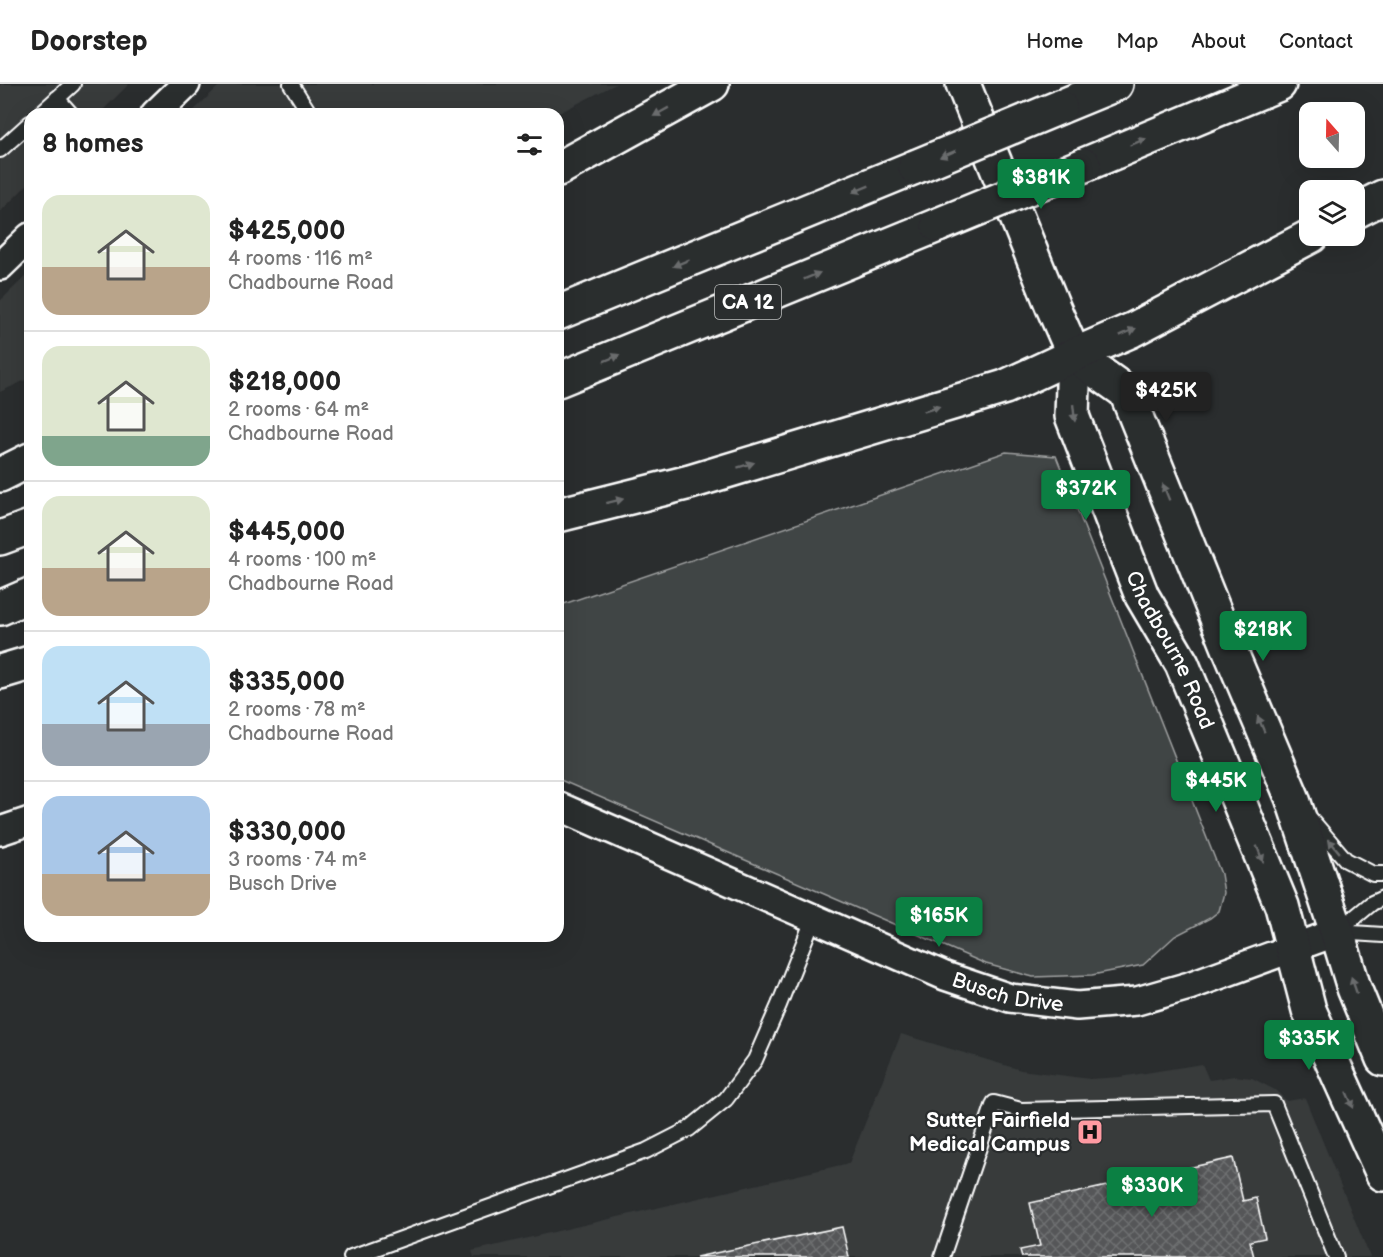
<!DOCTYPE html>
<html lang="en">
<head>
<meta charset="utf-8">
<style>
  :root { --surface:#fff; --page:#f6f6f6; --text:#222; --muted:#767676; --line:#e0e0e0; --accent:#0b8043 }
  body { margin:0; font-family:"Balsamiq Sans",sans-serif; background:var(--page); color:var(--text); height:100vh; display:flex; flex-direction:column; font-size:22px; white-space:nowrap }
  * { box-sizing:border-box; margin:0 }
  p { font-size:20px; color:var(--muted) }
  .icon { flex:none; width:33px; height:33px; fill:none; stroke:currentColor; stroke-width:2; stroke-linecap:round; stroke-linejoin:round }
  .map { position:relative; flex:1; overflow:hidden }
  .details { position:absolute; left:24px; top:24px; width:540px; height:834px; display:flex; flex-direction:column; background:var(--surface); border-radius:18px; box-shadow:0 6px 24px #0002 }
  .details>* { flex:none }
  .needle { width:39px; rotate:340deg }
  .buttons { position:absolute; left:1299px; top:18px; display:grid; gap:12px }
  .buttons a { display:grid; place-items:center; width:66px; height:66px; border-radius:12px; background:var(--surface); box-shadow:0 6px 24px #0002; font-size:30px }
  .price { position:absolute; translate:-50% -51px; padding:0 14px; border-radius:6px; background:var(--accent); color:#fff; font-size:20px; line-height:39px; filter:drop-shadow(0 2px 3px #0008) }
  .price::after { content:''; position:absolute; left:50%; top:36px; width:18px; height:14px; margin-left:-9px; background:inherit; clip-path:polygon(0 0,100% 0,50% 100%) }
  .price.on { background:#222; color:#fff }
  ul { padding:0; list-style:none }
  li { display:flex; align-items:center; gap:18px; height:150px; padding:0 18px }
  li+li { border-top:2px solid var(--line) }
  li span { display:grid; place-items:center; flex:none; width:168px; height:120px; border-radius:18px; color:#555 }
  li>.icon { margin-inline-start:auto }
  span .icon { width:72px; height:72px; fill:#fffc; stroke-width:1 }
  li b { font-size:26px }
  h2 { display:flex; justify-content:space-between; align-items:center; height:72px; padding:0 18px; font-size:26px }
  header { display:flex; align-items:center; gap:36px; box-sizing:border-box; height:84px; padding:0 30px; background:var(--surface); border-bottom:2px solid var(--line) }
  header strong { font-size:28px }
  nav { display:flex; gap:33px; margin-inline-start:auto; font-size:21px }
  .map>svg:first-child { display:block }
  .built { fill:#373a3b }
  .grass { fill:#414445; stroke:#a0a2a2; stroke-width:1.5 }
  .building { fill:url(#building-cross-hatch); stroke:#fff; stroke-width:1.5 }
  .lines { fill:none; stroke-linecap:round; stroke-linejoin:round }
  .lane-casing { stroke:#fff; stroke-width:18 }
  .street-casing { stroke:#fff; stroke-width:32 }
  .secondary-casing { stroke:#fff; stroke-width:38 }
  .highway-casing { stroke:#fff; stroke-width:38 }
  .lane { stroke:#2a2d2e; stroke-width:14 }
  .street { stroke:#2a2d2e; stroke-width:27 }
  .secondary { stroke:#2a2d2e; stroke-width:33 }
  .highway { stroke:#2a2d2e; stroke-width:33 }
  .highway-bridge-casing { stroke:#fff; stroke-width:38; stroke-linecap:butt }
  .highway-bridge { stroke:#2a2d2e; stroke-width:33 }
  .oneway { fill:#6a6c6d }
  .labels { text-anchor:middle; stroke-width:4.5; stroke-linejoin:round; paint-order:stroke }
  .shield { fill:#2a2d2e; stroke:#bfc0c0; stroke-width:1.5 }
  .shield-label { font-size:20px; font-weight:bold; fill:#fff }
  .street-label { font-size:21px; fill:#fff; stroke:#2a2d2e }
  .poi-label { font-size:21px; font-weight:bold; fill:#fff; stroke:#2a2d2e; text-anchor:end }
</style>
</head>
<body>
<header>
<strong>Doorstep</strong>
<nav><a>Home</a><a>Map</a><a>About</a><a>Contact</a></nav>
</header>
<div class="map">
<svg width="1383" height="1173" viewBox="0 0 1383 1173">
  <defs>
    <pattern id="building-cross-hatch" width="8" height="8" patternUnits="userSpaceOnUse" patternTransform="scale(1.5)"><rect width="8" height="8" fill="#555758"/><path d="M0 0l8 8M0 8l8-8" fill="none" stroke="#6e7071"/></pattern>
  </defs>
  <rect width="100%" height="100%" fill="#2a2d2e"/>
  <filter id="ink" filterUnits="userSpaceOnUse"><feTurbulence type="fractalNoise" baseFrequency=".0167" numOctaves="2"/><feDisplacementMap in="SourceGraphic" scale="12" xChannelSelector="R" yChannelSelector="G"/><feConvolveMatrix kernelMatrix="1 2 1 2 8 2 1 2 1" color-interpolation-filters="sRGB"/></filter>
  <g filter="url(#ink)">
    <!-- built -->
    <path class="built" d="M0,0H129L99,30H30V98L0,128Z
      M221,0H616L557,30H190Z
      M30,188V294L0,308V217Z
      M901,950L1021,986L1090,995L1120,993L1202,980L1209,996L1234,992L1252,994L1275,1006L1287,1017L1305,1014L1370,1173H474L472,1167L849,1079Z"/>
    <!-- grass -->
    <path class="grass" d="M1006,368L1056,372L1221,790L1224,809L1219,827L1210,834L1175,852L1143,881L1092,891L1033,893L986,880L558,695V522Z"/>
    <!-- building -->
    <path class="building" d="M1233,1074L1243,1117L1256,1114L1265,1154L1250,1157L1254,1173H1022L1020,1166L1040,1162L1030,1119Z
      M842,1143L849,1173H696Z
      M842,1143L849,1173H696Z"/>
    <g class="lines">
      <!-- lane casing -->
      <g class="lane-casing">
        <path id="lane" d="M291,0L310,30
          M57,14L71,30
          M40,30L73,0
          M0,66L30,39
          M1309,733L1346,776L1373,790H1383
          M1337,848L1372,819L1383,814
          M1337,848L1383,851
          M351,1173L646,1067L689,1045L726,1015L755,976L779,921L814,833
          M942,1173L994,1019L1021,1026L1274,1020L1336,1173"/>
      </g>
      <!-- street casing -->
      <g class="street-casing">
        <g id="street">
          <path d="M155,30L186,0"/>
          <path d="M0,182L30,153"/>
          <path id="s1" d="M558,722L945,892L1010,914L1077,922L1137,917L1189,902L1337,848"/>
          <path d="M0,747L30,737"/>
        </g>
      </g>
      <!-- secondary casing -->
      <g class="secondary-casing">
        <g id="secondary">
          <path id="s2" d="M963,0L1053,223L1074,271L1072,332L1142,512L1182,580L1282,822L1309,926L1383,1090"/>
          <path d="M1074,271L1126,308L1229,564L1292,713L1337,848L1354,904L1383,975"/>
        </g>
      </g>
      <!-- highway casing -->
      <g class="highway-casing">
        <path id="highway" d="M1060,23L1116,0
          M1084,81L1279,0
          M558,85L712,0
          M1354,128L1383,113
          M558,229L915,83
          M558,296L938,141
          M0,391L30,376
          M558,431L690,398L1005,303L1074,271L1132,246L1311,152
          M0,454L30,443
          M0,524L30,511
          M0,588L30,579"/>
      </g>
      <!-- lane -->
      <use href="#lane" class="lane"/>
      <!-- street -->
      <use href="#street" class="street"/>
      <!-- secondary -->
      <use href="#secondary" class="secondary"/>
      <!-- highway -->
      <use href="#highway" class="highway"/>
      <!-- highway-bridge casing -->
      <g class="highway-bridge-casing">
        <path id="highway-bridge" d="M915,83L1060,23
          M938,141L1084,81"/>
      </g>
      <!-- highway-bridge -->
      <use href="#highway-bridge" class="highway-bridge"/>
    </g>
    <!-- one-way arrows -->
    <defs><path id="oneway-solid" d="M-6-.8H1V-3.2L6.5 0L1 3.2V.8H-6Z" transform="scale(1.5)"/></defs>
    <g class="oneway">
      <use href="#oneway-solid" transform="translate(661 28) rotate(151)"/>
      <use href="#oneway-solid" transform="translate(1138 58) rotate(-23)"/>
      <use href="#oneway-solid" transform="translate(948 70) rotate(157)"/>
      <use href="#oneway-solid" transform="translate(861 105) rotate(158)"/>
      <use href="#oneway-solid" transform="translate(681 179) rotate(158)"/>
      <use href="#oneway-solid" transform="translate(812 192) rotate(-22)"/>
      <use href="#oneway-solid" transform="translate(1128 248) rotate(-24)"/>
      <use href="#oneway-solid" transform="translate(612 274) rotate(-22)"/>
      <use href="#oneway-solid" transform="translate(932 325) rotate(-17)"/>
      <use href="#oneway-solid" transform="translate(1074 329) rotate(84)"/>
      <use href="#oneway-solid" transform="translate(746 381) rotate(-17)"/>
      <use href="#oneway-solid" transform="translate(1166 408) rotate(-112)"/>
      <use href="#oneway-solid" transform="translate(615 417) rotate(-14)"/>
      <use href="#oneway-solid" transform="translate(1261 640) rotate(-113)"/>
      <use href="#oneway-solid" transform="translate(1334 762) rotate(-130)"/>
      <use href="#oneway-solid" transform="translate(1260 770) rotate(68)"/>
      <use href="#oneway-solid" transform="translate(1354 901) rotate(-109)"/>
      <use href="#oneway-solid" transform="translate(1350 1016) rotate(66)"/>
    </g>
  </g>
  <!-- icons -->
  <defs>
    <g id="hospital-square" transform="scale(1.35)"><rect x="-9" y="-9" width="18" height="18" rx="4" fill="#ff9aa2" stroke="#2a2d2e"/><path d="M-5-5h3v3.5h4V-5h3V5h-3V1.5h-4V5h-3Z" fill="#111"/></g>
  </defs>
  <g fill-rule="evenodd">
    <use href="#hospital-square" x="1090" y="1048"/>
  </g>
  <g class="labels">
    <!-- shield labels -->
    <rect class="shield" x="715" y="201" width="66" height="34" rx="4.5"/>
    <g class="shield-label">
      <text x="748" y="225">CA 12</text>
    </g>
    <!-- street labels -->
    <g class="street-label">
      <text dy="7" stroke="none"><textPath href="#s2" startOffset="608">Chadbourne Road</textPath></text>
      <text dy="7" stroke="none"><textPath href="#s1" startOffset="488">Busch Drive</textPath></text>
    </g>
    <!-- poi labels -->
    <g class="poi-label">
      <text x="1070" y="1043">Sutter Fairfield<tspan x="1070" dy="24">Medical Campus</tspan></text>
    </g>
  </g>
</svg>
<div class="buttons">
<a><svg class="needle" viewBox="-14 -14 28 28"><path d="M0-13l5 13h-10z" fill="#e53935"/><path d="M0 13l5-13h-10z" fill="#767676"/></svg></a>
<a><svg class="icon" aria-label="layers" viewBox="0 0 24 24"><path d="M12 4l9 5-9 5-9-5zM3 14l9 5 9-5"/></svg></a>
</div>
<b class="price" style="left:1041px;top:126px">$381K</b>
<b class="price on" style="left:1166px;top:339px">$425K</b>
<b class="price" style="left:1086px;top:437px">$372K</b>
<b class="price" style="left:1263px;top:578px">$218K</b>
<b class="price" style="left:1216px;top:729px">$445K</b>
<b class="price" style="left:939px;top:864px">$165K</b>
<b class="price" style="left:1309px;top:987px">$335K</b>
<b class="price" style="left:1152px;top:1134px">$330K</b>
<section class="details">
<h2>8 homes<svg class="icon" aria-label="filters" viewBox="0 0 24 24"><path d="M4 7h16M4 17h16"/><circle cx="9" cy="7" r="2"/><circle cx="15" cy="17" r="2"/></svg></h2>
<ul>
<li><span style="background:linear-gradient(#dfe7d0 60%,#b9a48a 0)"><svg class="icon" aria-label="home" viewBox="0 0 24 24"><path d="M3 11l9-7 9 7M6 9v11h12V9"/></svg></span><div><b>$425,000</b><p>4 rooms · 116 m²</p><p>Chadbourne Road</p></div></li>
<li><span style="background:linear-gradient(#dfe7d0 75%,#7fa58c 0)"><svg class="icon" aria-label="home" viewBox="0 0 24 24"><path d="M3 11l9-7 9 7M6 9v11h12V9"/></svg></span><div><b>$218,000</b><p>2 rooms · 64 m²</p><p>Chadbourne Road</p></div></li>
<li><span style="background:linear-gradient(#dfe7d0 60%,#b9a48a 0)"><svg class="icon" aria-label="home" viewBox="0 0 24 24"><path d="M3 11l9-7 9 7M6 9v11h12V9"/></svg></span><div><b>$445,000</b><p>4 rooms · 100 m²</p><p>Chadbourne Road</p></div></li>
<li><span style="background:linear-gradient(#bfe0f5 65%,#9aa5b1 0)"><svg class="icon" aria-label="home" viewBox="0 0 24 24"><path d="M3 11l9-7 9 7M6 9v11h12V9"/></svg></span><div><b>$335,000</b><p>2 rooms · 78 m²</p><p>Chadbourne Road</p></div></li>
<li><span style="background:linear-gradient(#a9c7e8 65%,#b9a48a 0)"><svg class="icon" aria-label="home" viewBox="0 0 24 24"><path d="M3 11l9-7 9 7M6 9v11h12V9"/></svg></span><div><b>$330,000</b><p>3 rooms · 74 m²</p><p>Busch Drive</p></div></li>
</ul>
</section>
</div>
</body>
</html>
